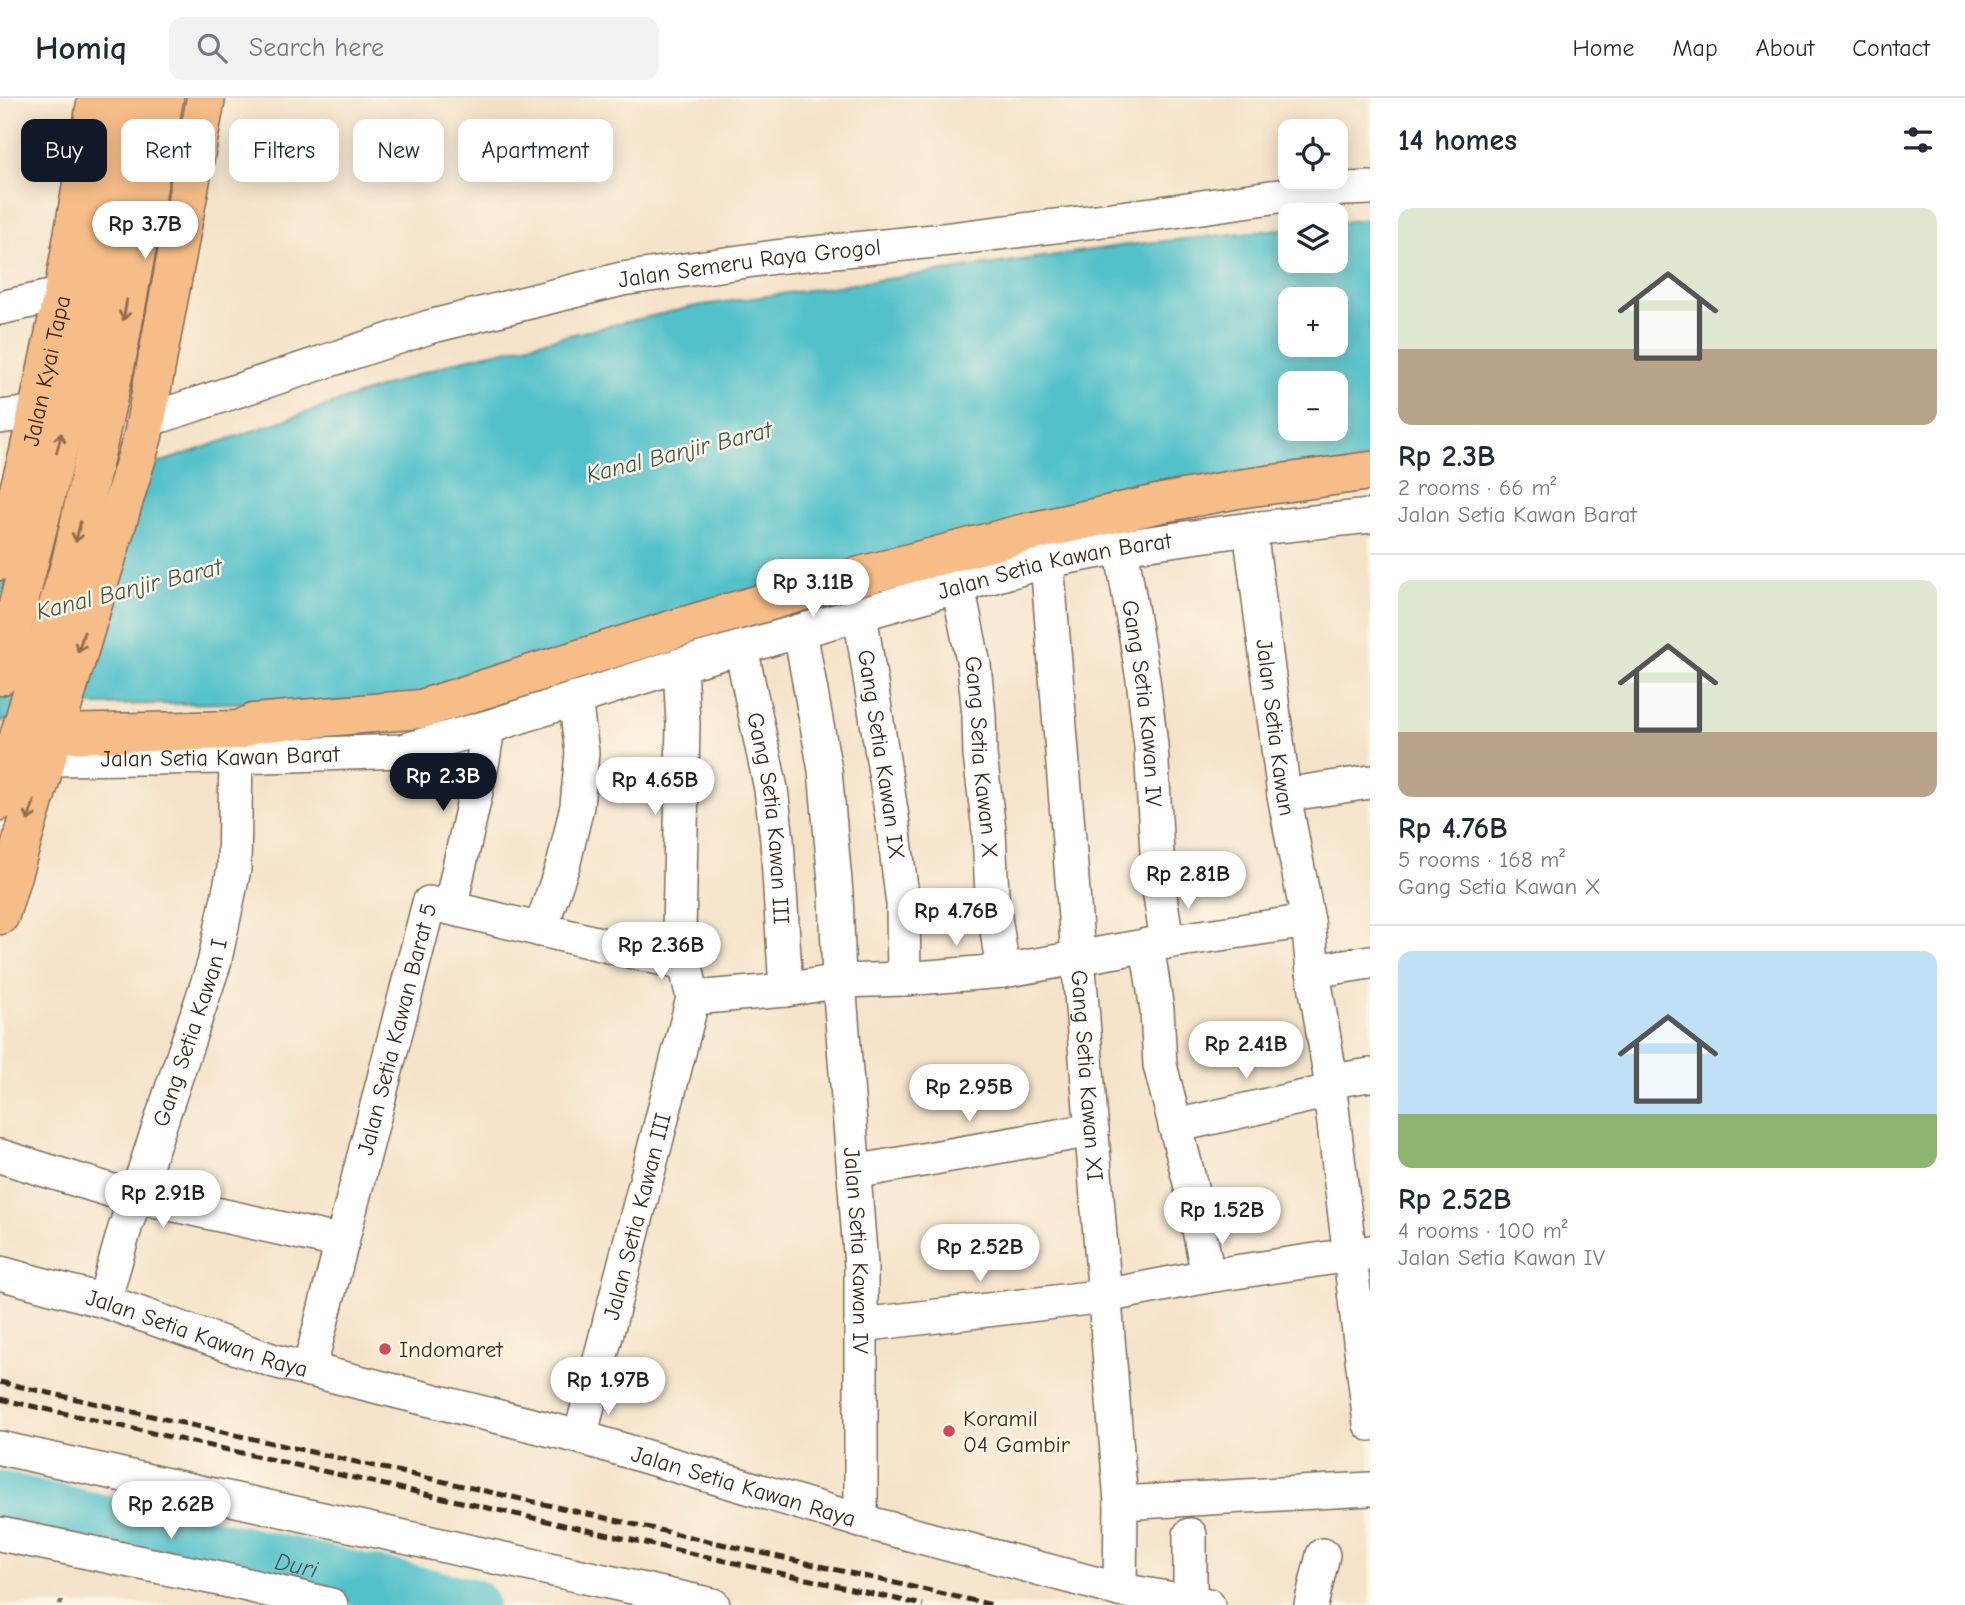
<!DOCTYPE html>
<html lang="en">
<head>
<meta charset="utf-8">
<style>
  :root { --surface:#fff; --page:#f2f2f3; --text:#1f2937; --muted:#747a83; --line:#e0e1e3; --accent:#111827 }
  body { margin:0; font-family:"Comic Neue",sans-serif; background:var(--page); color:var(--text); height:100vh; display:flex; flex-direction:column; font-size:26px; white-space:nowrap }
  * { box-sizing:border-box; margin:0 }
  p { font-size:23px; color:var(--muted) }
  .icon { flex:none; width:38px; height:38px; fill:none; stroke:currentColor; stroke-width:2; stroke-linecap:round; stroke-linejoin:round }
  .map { position:relative; flex:1; overflow:hidden }
  .drawer { display:flex; flex-direction:column; background:var(--surface); width:595px }
  .drawer>* { flex:none }
  .banner { position:absolute; left:21px; top:21px; width:665px; height:63px; display:flex; gap:14px }
  .fabs { position:absolute; left:1278px; top:21px; display:grid; gap:14px }
  .fabs a { display:grid; place-items:center; width:70px; height:70px; border-radius:14px; background:var(--surface); box-shadow:0 4px 18px #0003; font-size:35px }
  .price { position:absolute; translate:-50% -60px; padding:0 16px; border-radius:24px; background:#fff; color:#222; font-size:23px; line-height:46px; filter:drop-shadow(0 2px 4px #0008) }
  .price::after { content:''; position:absolute; left:50%; top:42px; width:21px; height:16px; margin-left:-10px; background:inherit; clip-path:polygon(0 0,100% 0,50% 100%) }
  .price.active { background:var(--accent); color:#fff }
  ul { padding:0; list-style:none }
  li { display:grid; align-content:center; gap:14px; height:371px; padding:0 28px }
  li+li { border-top:2px solid var(--line) }
  li span { display:grid; place-items:center; height:217px; border-radius:14px; color:#555 }
  li>.icon { margin-inline-start:auto }
  span .icon { width:126px; height:126px; fill:#fffc; stroke-width:1 }
  li b { font-size:30px }
  h2 { display:flex; justify-content:space-between; align-items:center; height:84px; padding:0 28px; font-size:30px }
  .tag { padding:0 24px; border-radius:14px; background:var(--surface); box-shadow:0 4px 18px #0003; font-size:24px; line-height:63px }
  .tag.active { background:var(--accent); color:#fff }
  header { display:flex; align-items:center; gap:42px; box-sizing:border-box; height:98px; padding:0 35px; background:var(--surface); border-bottom:2px solid var(--line) }
  header strong { font-size:33px }
  nav { display:flex; gap:38px; margin-inline-start:auto; font-size:24px }
  .search { width:490px; height:63px; background:var(--page); display:flex; align-items:center; gap:18px; box-sizing:border-box; padding:0 24px; border-radius:14px; color:var(--muted); font-size:26px }
  main { display:flex; flex:1; min-height:0 }
  .map>svg:first-child { display:block }
  .water { fill:#53c1ca; stroke:#477674; stroke-width:2; fill-rule:evenodd }
  .lines { fill:none; stroke-linecap:round; stroke-linejoin:round }
  .river { stroke:#53c1ca; stroke-width:54 }
  .minor-casing { stroke:#7c6b5a; stroke-width:36 }
  .major-casing { stroke:#7c6b5a; stroke-width:41 }
  .path { stroke:#7c6b5a; stroke-width:4.5; stroke-dasharray:5 5; stroke-linecap:butt }
  .minor { stroke:#fff; stroke-width:33 }
  .major { stroke:#f7bd88; stroke-width:38 }
  .rail { stroke:#3b2a1e; stroke-width:5; stroke-dasharray:10 5; stroke-linecap:butt }
  .oneway { stroke:#906c4e }
  .poi-dot { fill:#d1495b; stroke:#fcf5e5; stroke-width:2.5 }
  .labels { text-anchor:middle; stroke-width:5; stroke-linejoin:round; paint-order:stroke }
  .street-label { font-size:23px; fill:#3b2a1e; stroke:#fcf5e5 }
  .poi-label { font-size:23px; fill:#3b2a1e; stroke:#fcf5e5; text-anchor:start }
  .water-label { font-size:24px; font-style:italic; fill:#425752; stroke:#fcf5e5 }
</style>
</head>
<body>
<header>
<strong>Homiq</strong>
<div class="search"><svg class="icon" aria-label="search" viewBox="0 0 24 24"><circle cx="10" cy="10" r="6"/><path d="M15 15l6 6"/></svg>Search here</div>
<nav><a>Home</a><a>Map</a><a>About</a><a>Contact</a></nav>
</header>
<main>
<div class="map">
<svg width="1370" height="1507" viewBox="0 0 1370 1507">
  <rect width="100%" height="100%" fill="#fcf5e5"/>
  <filter id="ink" filterUnits="userSpaceOnUse"><feTurbulence type="fractalNoise" baseFrequency=".0143" numOctaves="2"/><feDisplacementMap in="SourceGraphic" scale="14" xChannelSelector="R" yChannelSelector="G"/><feConvolveMatrix kernelMatrix="1 2 1 2 8 2 1 2 1" color-interpolation-filters="sRGB"/></filter>
  <filter id="wash" filterUnits="userSpaceOnUse"><feTurbulence type="fractalNoise" baseFrequency=".00686" numOctaves="4" result="noise"/><feDisplacementMap in="SourceGraphic" scale="28" xChannelSelector="R" yChannelSelector="G"/><feGaussianBlur stdDeviation="1.57" result="paint"/><feColorMatrix in="noise" values="0 0 0 0 0 0 0 0 0 0 0 0 0 0 0 0 0 1.4 0 .05"/><feComposite in="paint" operator="in"/></filter>
  <g filter="url(#wash)">
    <rect width="100%" height="100%" fill="#f5e3c9"/>
    <!-- water -->
    <path class="water" d="M1370,121V360L399,603L90,607L0,624V407L156,366L457,263L696,208L1127,147L1290,130V163H1335V125ZM1290,201H1335V247H1290ZM1290,285H1335V331H1290Z"/>
    <g class="lines">
      <!-- river -->
      <path class="river" id="s1" d="M0,1400L471,1507"/>
    </g>
  </g>
  <g filter="url(#ink)">
    <g class="lines">
      <!-- minor casing -->
      <g class="minor-casing">
        <g id="minor">
          <path d="M0,210L63,196"/>
          <path d="M0,319L38,314"/>
          <path id="s2" d="M146,321L164,317L429,229L622,181L775,159L934,143L1160,115L1320,92L1370,90"/>
          <path id="s3" d="M1250,431L1284,697L1308,823L1313,873L1331,983L1330,993L1370,1326"/>
          <path id="s4" d="M1121,449L1143,581L1151,648L1159,791L1167,844"/>
          <path id="s5" d="M1047,463L1121,1405L1120,1492"/>
          <path id="s6" d="M958,488L974,567L979,617L980,657L989,733L992,798L1003,873"/>
          <path id="s7" d="M860,516L892,719L903,806L904,881"/>
          <path id="s8" d="M800,533L825,672L836,795L839,883L861,1168V1423"/>
          <path id="s9" d="M741,550L771,691L777,742L786,892"/>
          <path id="s10" d="M47,661L236,659L402,653L488,629L680,567L1047,463L1121,449L1250,431L1370,418"/>
          <path d="M1284,697L1370,684"/>
          <path d="M450,810L483,662L488,629"/>
          <path d="M540,832L564,764L577,708L582,655L575,600"/>
          <path d="M1147,847L1157,912L1160,967L1190,1085L1208,1178"/>
          <path d="M1313,873L1370,864"/>
          <path d="M693,900L786,892L839,883L904,881L1003,873L1167,844L1308,823"/>
          <path d="M1331,983L1370,977"/>
          <path d="M1175,1028L1330,993"/>
          <path d="M0,1058L116,1094L342,1144"/>
          <path d="M854,1074L1092,1032"/>
          <path id="s11" d="M0,1175L104,1203L274,1263L580,1339L861,1423L1120,1492L1208,1507"/>
          <path id="s12" d="M104,1203L125,1130L214,866L234,771L236,659"/>
          <path d="M861,1227L1105,1198L1208,1178L1370,1154"/>
          <path id="s13" d="M309,1272L429,805L684,866"/>
          <path id="s14" d="M580,1339L693,900L679,838L683,626L680,567"/>
          <path d="M0,1350L713,1507"/>
          <path d="M1121,1405L1370,1391"/>
          <path d="M0,1436L239,1485L331,1507"/>
          <path d="M1190,1437V1504"/>
          <path d="M1311,1507L1323,1457"/>
        </g>
      </g>
      <!-- major casing -->
      <g class="major-casing">
        <g id="major">
          <path id="s15" d="M0,463L28,358L63,196L97,0"/>
          <path d="M0,578L81,259L129,0"/>
          <path d="M54,636L239,632L254,625L421,611L671,532L807,492L1025,435L1162,405L1238,391L1370,373"/>
          <path d="M0,703L71,464L116,264L164,0"/>
          <path d="M0,817L143,338L206,0"/>
        </g>
      </g>
      <!-- path -->
      <path class="path" d="M60,1507L62,1502"/>
      <!-- minor -->
      <use href="#minor" class="minor"/>
      <!-- major -->
      <use href="#major" class="major"/>
      <!-- rail -->
      <path class="rail" d="M0,1284L993,1507
        M0,1301L923,1507"/>
    </g>
    <!-- one-way arrows -->
    <defs><path id="oneway-shaft" d="M-6 0H5M1.5-3L5.5 0L1.5 3" fill="none" stroke-width="1.6" stroke-linecap="round" stroke-linejoin="round" transform="scale(1.75)"/></defs>
    <g class="oneway">
      <use href="#oneway-shaft" transform="translate(125 212) rotate(100)"/>
      <use href="#oneway-shaft" transform="translate(59 345) rotate(-76)"/>
      <use href="#oneway-shaft" transform="translate(78 434) rotate(103)"/>
      <use href="#oneway-shaft" transform="translate(81 544) rotate(107)"/>
      <use href="#oneway-shaft" transform="translate(31 713) rotate(107)"/>
    </g>
  </g>
  <!-- markers -->
  <g class="poi-dot">
    <circle cx="385" cy="1251" r="7"/>
    <circle cx="949" cy="1333" r="7"/>
  </g>
  <g class="labels">
    <!-- street labels -->
    <g class="street-label">
      <text dy="8" stroke="none"><textPath href="#s2" startOffset="625">Jalan Semeru Raya Grogol</textPath></text>
      <text dy="8" stroke="none"><textPath href="#s15" startOffset="196">Jalan Kyai Tapa</textPath></text>
      <text dy="8" stroke="none"><textPath href="#s10" startOffset="1034">Jalan Setia Kawan Barat</textPath></text>
      <text dy="8" stroke="none"><textPath href="#s4" startOffset="158">Gang Setia Kawan IV</textPath></text>
      <text dy="8" stroke="none"><textPath href="#s3" startOffset="200">Jalan Setia Kawan</textPath></text>
      <text dy="8" stroke="none"><textPath href="#s7" startOffset="142">Gang Setia Kawan IX</textPath></text>
      <text dy="8" stroke="none"><textPath href="#s10" startOffset="173">Jalan Setia Kawan Barat</textPath></text>
      <text dy="8" stroke="none"><textPath href="#s6" startOffset="173">Gang Setia Kawan X</textPath></text>
      <text dy="8" stroke="none"><textPath href="#s9" startOffset="173">Gang Setia Kawan III</textPath></text>
      <text dy="8" stroke="none"><textPath href="#s12" startOffset="282">Gang Setia Kawan I</textPath></text>
      <text dy="8" stroke="none"><textPath href="#s13" startOffset="352">Jalan Setia Kawan Barat 5</textPath></text>
      <text dy="8" stroke="none"><textPath href="#s5" startOffset="516">Gang Setia Kawan XI</textPath></text>
      <text dy="8" stroke="none"><textPath href="#s14" startOffset="228">Jalan Setia Kawan III</textPath></text>
      <text dy="8" stroke="none"><textPath href="#s8" startOffset="623">Jalan Setia Kawan IV</textPath></text>
      <text dy="8" stroke="none"><textPath href="#s11" startOffset="206">Jalan Setia Kawan Raya</textPath></text>
      <text dy="8" stroke="none"><textPath href="#s11" startOffset="774">Jalan Setia Kawan Raya</textPath></text>
    </g>
    <!-- poi labels -->
    <g class="poi-label">
      <text x="399" y="1259">Indomaret</text>
      <text x="963" y="1328">Koramil<tspan x="963" dy="26">04 Gambir</tspan></text>
    </g>
    <!-- water labels -->
    <g class="water-label">
      <text transform="translate(679 354) rotate(-14)" y="8">Kanal Banjir Barat</text>
      <text transform="translate(129 491) rotate(-14)" y="8">Kanal Banjir Barat</text>
      <text dy="8" stroke="none"><textPath href="#s1" startOffset="304">Duri</textPath></text>
    </g>
  </g>
</svg>
<div class="fabs">
<a><svg class="icon" aria-label="locate" viewBox="0 0 24 24"><circle cx="12" cy="12" r="6"/><path d="M12 2v4M12 18v4M2 12h4M18 12h4"/></svg></a>
<a><svg class="icon" aria-label="layers" viewBox="0 0 24 24"><path d="M12 4l9 5-9 5-9-5zM3 14l9 5 9-5"/></svg></a>
<a>+</a>
<a>−</a>
</div>
<b class="price" style="left:145px;top:163px">Rp 3.7B</b>
<b class="price" style="left:813px;top:521px">Rp 3.11B</b>
<b class="price active" style="left:443px;top:715px">Rp 2.3B</b>
<b class="price" style="left:655px;top:719px">Rp 4.65B</b>
<b class="price" style="left:1188px;top:813px">Rp 2.81B</b>
<b class="price" style="left:956px;top:850px">Rp 4.76B</b>
<b class="price" style="left:661px;top:884px">Rp 2.36B</b>
<b class="price" style="left:1246px;top:983px">Rp 2.41B</b>
<b class="price" style="left:969px;top:1026px">Rp 2.95B</b>
<b class="price" style="left:163px;top:1132px">Rp 2.91B</b>
<b class="price" style="left:1222px;top:1149px">Rp 1.52B</b>
<b class="price" style="left:980px;top:1186px">Rp 2.52B</b>
<b class="price" style="left:608px;top:1319px">Rp 1.97B</b>
<b class="price" style="left:171px;top:1443px">Rp 2.62B</b>
<div class="banner">
<a class="tag active">Buy</a>
<a class="tag">Rent</a>
<a class="tag">Filters</a>
<a class="tag">New</a>
<a class="tag">Apartment</a>
</div>
</div>
<section class="drawer">
<h2>14 homes<svg class="icon" aria-label="filters" viewBox="0 0 24 24"><path d="M4 7h16M4 17h16"/><circle cx="9" cy="7" r="2"/><circle cx="15" cy="17" r="2"/></svg></h2>
<ul>
<li><span style="background:linear-gradient(#dfe7d0 65%,#b9a48a 0)"><svg class="icon" aria-label="home" viewBox="0 0 24 24"><path d="M3 11l9-7 9 7M6 9v11h12V9"/></svg></span><div><b>Rp 2.3B</b><p>2 rooms · 66 m²</p><p>Jalan Setia Kawan Barat</p></div></li>
<li><span style="background:linear-gradient(#dfe7d0 70%,#b9a48a 0)"><svg class="icon" aria-label="home" viewBox="0 0 24 24"><path d="M3 11l9-7 9 7M6 9v11h12V9"/></svg></span><div><b>Rp 4.76B</b><p>5 rooms · 168 m²</p><p>Gang Setia Kawan X</p></div></li>
<li><span style="background:linear-gradient(#bfe0f5 75%,#8fb573 0)"><svg class="icon" aria-label="home" viewBox="0 0 24 24"><path d="M3 11l9-7 9 7M6 9v11h12V9"/></svg></span><div><b>Rp 2.52B</b><p>4 rooms · 100 m²</p><p>Jalan Setia Kawan IV</p></div></li>
</ul>
</section>
</main>
</body>
</html>
